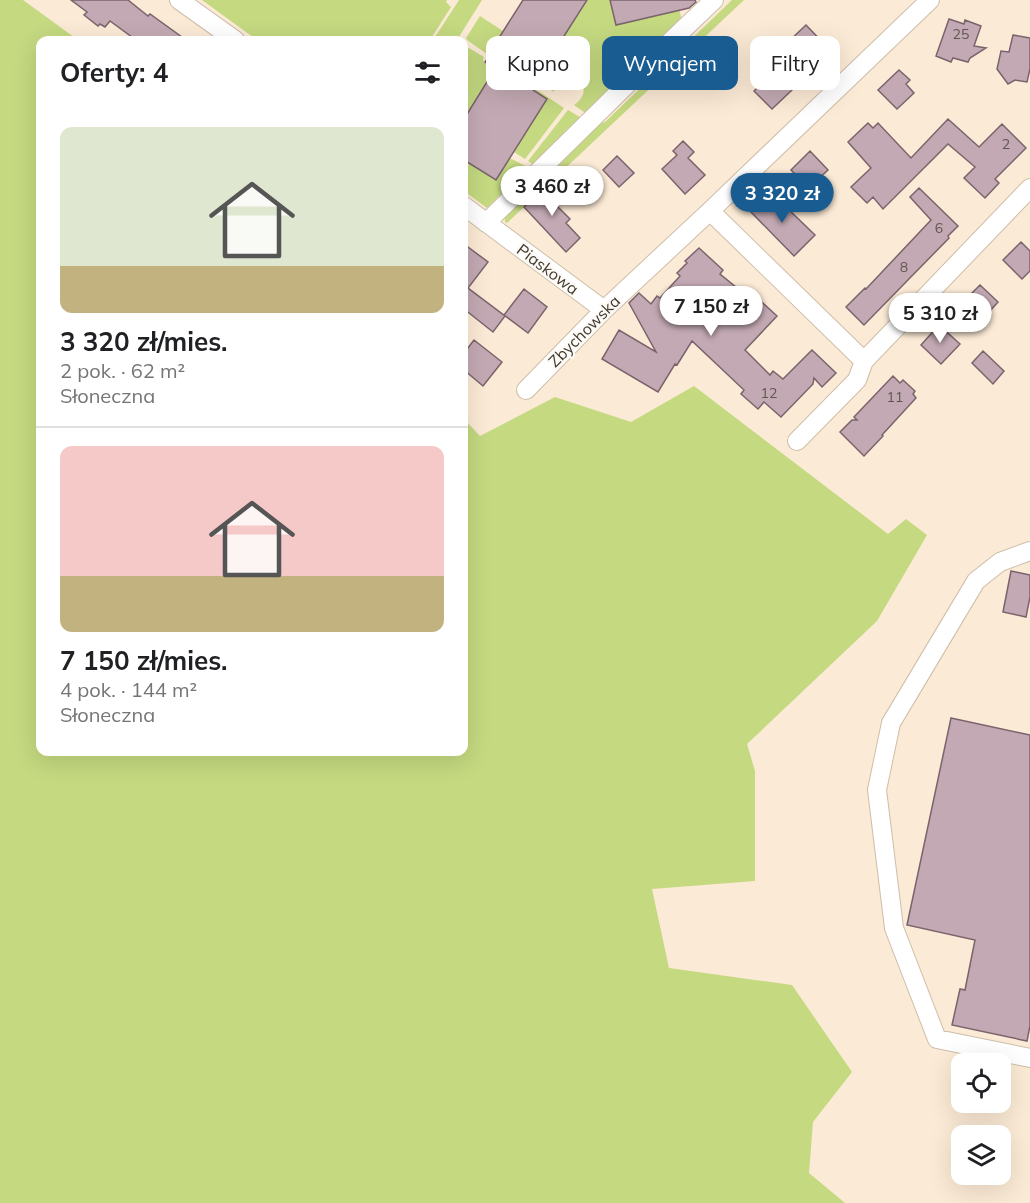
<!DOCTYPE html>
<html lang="pl">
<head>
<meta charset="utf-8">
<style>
  :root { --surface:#fff; --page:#f2f2f2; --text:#202124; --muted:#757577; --line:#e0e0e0; --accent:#195c91 }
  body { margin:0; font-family:Mulish,sans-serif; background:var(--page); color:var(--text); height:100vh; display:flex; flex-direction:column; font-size:22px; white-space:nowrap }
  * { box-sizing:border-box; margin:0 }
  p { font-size:20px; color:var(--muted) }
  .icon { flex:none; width:33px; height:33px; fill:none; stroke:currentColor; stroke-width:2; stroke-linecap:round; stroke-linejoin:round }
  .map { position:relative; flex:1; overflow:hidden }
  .sheet { position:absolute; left:36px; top:36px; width:432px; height:720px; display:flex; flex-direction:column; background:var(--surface); border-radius:12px; box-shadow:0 6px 24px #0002 }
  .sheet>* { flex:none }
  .guide { position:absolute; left:486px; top:36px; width:453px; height:54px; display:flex; gap:12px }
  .controls { position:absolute; left:951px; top:1053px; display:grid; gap:12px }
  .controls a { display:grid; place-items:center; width:60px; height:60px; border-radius:12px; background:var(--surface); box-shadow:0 6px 24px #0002; font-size:30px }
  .price { position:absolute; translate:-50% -51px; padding:0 14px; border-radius:21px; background:#fff; color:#222; font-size:20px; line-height:39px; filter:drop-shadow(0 2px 3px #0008) }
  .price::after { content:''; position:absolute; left:50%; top:36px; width:18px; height:14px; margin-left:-9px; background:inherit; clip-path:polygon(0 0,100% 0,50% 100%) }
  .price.on { background:var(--accent); color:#fff }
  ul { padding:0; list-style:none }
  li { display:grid; align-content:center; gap:12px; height:318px; padding:0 24px }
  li+li { border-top:2px solid var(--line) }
  li span { display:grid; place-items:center; height:186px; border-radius:12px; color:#555 }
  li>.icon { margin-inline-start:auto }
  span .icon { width:108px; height:108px; fill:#fffc; stroke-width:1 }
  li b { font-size:26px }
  h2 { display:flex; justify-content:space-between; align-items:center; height:72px; padding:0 24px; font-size:26px }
  .chip { padding:0 21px; border-radius:12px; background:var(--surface); box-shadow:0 6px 24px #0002; font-size:21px; line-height:54px }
  .chip.on { background:var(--accent); color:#fff }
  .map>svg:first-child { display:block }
  .green { fill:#c4d980 }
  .building { fill:#c3a9b3; stroke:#7b636c; stroke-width:1.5 }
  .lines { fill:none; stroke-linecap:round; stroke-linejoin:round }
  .minor-casing { stroke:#cebea9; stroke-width:20 }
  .minor { stroke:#fff; stroke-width:18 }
  .labels { text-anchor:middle; stroke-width:4.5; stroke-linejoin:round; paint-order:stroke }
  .number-label { font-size:14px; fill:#605551 }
  .street-label { font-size:16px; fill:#3f3930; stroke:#fdfaf5 }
</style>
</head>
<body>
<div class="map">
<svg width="1030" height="1203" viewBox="0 0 1030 1203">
  <rect width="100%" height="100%" fill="#fbead5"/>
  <!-- green -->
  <path class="green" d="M0,0H23L78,40H40V752H464V419L480,436L555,397L631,422L694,386L888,534L906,519L927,535L877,621L747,744L755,771V881L652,889L669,968L792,985L852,1072L813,1122L809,1173L845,1203H0Z
    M202,0H447L446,2L451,7L430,40H257Z
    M459,0H482L457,40H433Z
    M587,0H610L616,25L679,7L682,23L588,115L574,105C603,85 558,60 554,92L534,79Z
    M732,0H744L507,223L505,222V216L595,124L605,122Z
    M480,16L503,31L491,53L489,51L487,54L467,40L466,38Z
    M464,45L484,57L483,59L484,62L495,69L464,119Z
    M534,88L564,108L525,159L514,152L547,99L533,90Z
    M568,110L583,119L534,165L528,161Z
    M510,158L529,168L525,174L520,170L510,180L512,183L487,208L464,191V160L495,180Z"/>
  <!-- building -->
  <path class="building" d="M71,0H128L148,16L150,14L186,40H136L110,21L105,27L100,24L98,26L84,15L87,12Z
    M523,0H587L536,80L538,81L533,90L547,99L496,180L464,160V119L495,69L485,62L499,42L497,41Z
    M610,0H695L696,2L689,8L616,25Z
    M949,19L964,24L965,20L981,26L974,46L986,48L970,58L968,62L953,58L951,62L936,56Z
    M806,25L830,50L821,58L824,61L813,71L787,43Z
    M1013,35L1030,38V69L1027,82L1015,80L1008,84L997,69L1001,51L1009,52Z
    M899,70L910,80L906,84L914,93L897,109L878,90Z
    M774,72L792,90L772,109L754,91Z
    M948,119L979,147L1002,124L1026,148L995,179L999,183L985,198L964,178L975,167L948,144L883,209L873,197L867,203L851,187L871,168L848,142L868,123L873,128L878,123L911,158Z
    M683,141L694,152L688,158L705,175L685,194L662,169L677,155L673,151Z
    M810,151L828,170L809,188L791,170Z
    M617,156L634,173L619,187L603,170Z
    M548,183L560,196L554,203L570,219L566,223L580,238L566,252L524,207Z
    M919,188L958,226L948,236L949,238L864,325L846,307L865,288L866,289L931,220L910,197Z
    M765,193L784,211L787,208L815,235L794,256L749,210Z
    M1021,242L1030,251V271L1022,279L1003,260Z
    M464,244L488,262L468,288L505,316L493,332L464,309Z
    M699,248L723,270L720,274L747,296L751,292L777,316L745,350L770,375L773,371L783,379L812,350L836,373L822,387L814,378L813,384L781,417L764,402L758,409L741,394L744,390L692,341L677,365L675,364L658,392L602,359L619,330L656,352L629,303L639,293L651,304L657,296L660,298L680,276L677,273L687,263L685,261Z
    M980,285L998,302L980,322L961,304Z
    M524,289L547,307L528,333L504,315Z
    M939,325L960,344L941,364L921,345Z
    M474,340L502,362L483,386L464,370V353Z
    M983,351L1004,371L993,384L972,363Z
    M893,376L900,383L903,380L915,391L913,394L916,398L882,435L883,436L864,456L840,432L852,420H857L854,417Z
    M1011,571L1030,575V597L1026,617L1003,612Z
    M951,718L1030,735V1026L1027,1041L952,1025L960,989L965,990L975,940L907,925Z"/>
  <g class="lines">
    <!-- minor casing -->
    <g class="minor-casing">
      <path id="minor" d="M179,0L235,40
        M464,206L604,310
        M710,211L864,361
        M486,223L672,40L714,0
        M526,390L604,310L710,211L930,0
        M797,441L857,380L864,361L1030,188
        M1030,551L1000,562L976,581L891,723L877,790L894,928L937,1039L1030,1058"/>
    </g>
    <!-- minor -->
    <use href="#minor" class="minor"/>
  </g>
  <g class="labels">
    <!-- number labels -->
    <g class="number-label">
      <text x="961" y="39">25</text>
      <text x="1006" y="149">2</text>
      <text x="939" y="233">6</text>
      <text x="904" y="272">8</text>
      <text x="769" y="398">12</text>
      <text x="895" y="402">11</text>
    </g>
    <!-- street labels -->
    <g class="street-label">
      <text transform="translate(548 269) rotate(37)" y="6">Piaskowa</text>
      <text transform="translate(584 331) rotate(-45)" y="6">Zbychowska</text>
    </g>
  </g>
</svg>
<div class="controls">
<a><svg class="icon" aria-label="locate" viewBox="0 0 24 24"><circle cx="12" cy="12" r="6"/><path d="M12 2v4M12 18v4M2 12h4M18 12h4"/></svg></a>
<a><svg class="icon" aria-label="layers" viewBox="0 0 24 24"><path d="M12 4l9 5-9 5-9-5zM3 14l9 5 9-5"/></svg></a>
</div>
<b class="price" style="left:552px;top:217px">3 460 zł</b>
<b class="price on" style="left:782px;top:224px">3 320 zł</b>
<b class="price" style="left:711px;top:337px">7 150 zł</b>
<b class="price" style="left:940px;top:344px">5 310 zł</b>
<div class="guide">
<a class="chip">Kupno</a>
<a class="chip on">Wynajem</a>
<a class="chip">Filtry</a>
</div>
<section class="sheet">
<h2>Oferty: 4<svg class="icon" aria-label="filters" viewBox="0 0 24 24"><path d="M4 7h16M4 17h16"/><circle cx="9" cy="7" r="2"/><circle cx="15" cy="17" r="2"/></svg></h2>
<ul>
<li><span style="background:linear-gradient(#dfe7d0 75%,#c2b280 0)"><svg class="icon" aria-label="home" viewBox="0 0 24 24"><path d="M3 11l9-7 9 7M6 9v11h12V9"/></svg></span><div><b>3 320 zł/mies.</b><p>2 pok. · 62 m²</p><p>Słoneczna</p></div></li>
<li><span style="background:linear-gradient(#f6c9c9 70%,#c2b280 0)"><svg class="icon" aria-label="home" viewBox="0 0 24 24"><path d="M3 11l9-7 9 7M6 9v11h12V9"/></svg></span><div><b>7 150 zł/mies.</b><p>4 pok. · 144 m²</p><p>Słoneczna</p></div></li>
</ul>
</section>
</div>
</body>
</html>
